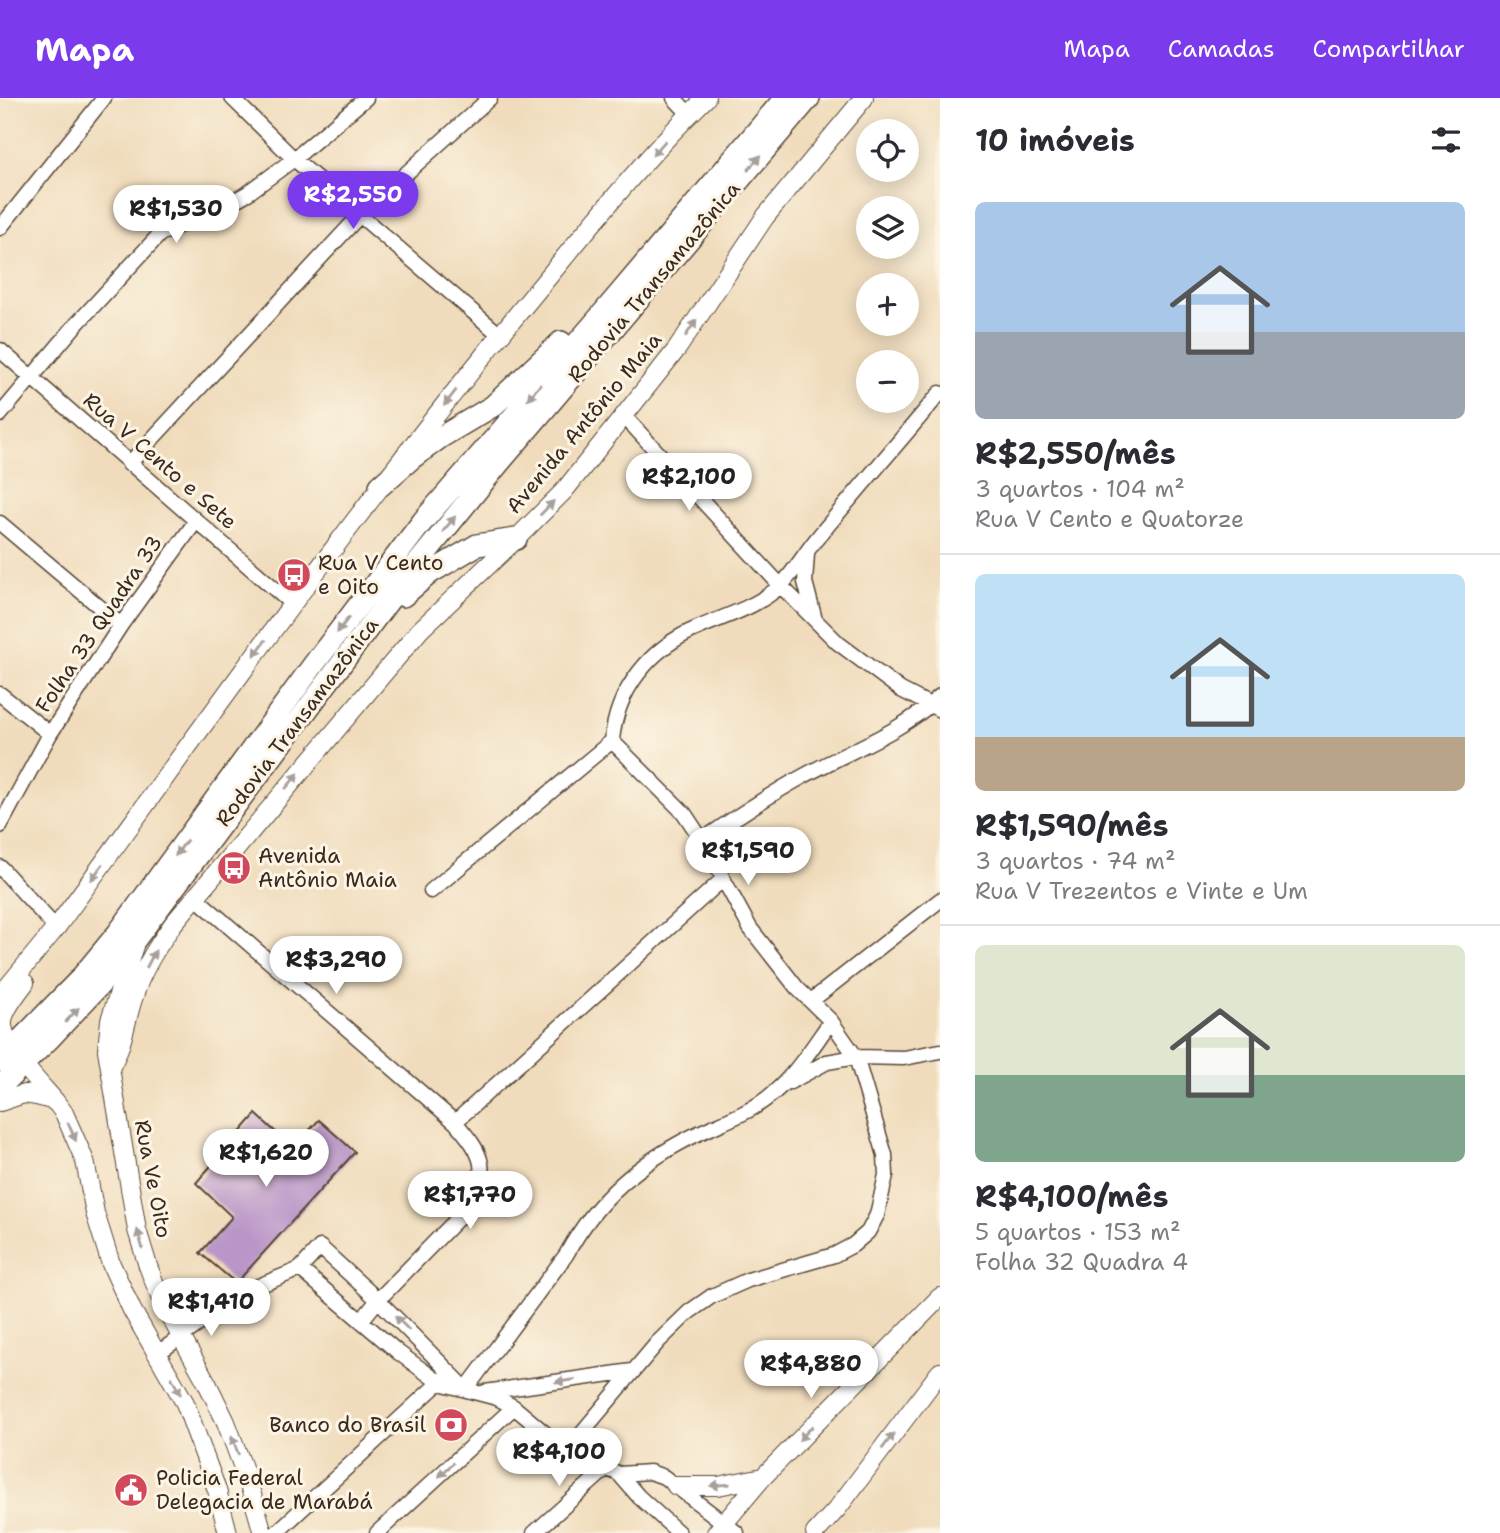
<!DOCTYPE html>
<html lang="pt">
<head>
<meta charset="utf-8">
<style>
  :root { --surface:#fff; --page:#f7f7f7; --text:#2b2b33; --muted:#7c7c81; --line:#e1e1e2; --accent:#7c3aed }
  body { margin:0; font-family:"Shantell Sans",sans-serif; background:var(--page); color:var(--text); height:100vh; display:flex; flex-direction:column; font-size:26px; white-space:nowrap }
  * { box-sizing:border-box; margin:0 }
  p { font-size:23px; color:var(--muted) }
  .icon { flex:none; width:38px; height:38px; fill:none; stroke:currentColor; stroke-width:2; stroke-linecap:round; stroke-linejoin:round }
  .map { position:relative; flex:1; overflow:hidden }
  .side { display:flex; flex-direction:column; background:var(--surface); width:560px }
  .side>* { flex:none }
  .fabs { position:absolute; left:856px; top:21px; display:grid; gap:14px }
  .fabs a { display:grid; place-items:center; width:63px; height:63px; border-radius:50%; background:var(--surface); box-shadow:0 4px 18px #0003; font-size:35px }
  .price { position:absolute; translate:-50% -60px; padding:0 16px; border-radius:24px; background:#fff; color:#222; font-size:23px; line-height:46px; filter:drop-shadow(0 2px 4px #0008) }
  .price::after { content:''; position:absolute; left:50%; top:42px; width:21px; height:16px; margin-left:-10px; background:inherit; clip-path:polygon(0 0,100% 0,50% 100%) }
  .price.active { background:var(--accent); color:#fff }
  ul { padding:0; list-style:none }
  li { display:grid; align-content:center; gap:14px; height:371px; padding:0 35px }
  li+li { border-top:2px solid var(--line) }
  li span { display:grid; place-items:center; height:217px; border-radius:10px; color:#555 }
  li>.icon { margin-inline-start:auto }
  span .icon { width:126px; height:126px; fill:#fffc; stroke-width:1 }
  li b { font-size:30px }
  h2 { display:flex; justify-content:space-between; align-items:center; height:84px; padding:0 35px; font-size:30px }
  header { display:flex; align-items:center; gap:42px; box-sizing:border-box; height:98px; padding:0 35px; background:var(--accent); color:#fff }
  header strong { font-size:33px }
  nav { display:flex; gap:38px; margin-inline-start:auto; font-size:24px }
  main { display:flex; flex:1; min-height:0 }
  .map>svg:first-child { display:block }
  .building { fill:#ba95c8 }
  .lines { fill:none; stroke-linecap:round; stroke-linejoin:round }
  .minor-casing { stroke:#564536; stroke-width:17 }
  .major-casing { stroke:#564536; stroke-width:20 }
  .highway-casing { stroke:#564536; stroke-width:24 }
  .minor { stroke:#fff; stroke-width:14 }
  .major { stroke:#fff; stroke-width:18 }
  .highway { stroke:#fff; stroke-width:21 }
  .oneway { fill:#a79f9a }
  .labels { text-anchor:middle; stroke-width:6; stroke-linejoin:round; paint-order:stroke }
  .street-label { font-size:21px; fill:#3b2a1e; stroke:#fcf5e5 }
  .poi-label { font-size:21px; fill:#3b2a1e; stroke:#fcf5e5; text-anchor:start }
</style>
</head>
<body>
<header>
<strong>Mapa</strong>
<nav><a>Mapa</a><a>Camadas</a><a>Compartilhar</a></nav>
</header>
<main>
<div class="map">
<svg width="940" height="1435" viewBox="0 0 940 1435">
  <rect width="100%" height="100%" fill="#fcf5e5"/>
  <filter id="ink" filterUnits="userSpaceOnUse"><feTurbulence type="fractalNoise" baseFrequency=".0143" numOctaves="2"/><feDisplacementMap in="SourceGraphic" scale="14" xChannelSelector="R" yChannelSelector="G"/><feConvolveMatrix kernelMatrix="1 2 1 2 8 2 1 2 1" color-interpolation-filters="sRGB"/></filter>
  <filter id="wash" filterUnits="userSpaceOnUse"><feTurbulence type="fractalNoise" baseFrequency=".00686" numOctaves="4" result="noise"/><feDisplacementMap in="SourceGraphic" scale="28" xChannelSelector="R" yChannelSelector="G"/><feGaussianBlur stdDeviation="1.57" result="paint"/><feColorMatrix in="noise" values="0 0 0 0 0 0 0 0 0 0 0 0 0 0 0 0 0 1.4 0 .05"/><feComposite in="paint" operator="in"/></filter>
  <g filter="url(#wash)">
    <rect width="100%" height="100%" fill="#f0dcbc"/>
    <g id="blocks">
      <!-- building -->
      <path class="building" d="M256,1016L293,1050L319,1022L355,1054L236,1185L200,1155L232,1119L196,1085Z"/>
    </g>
  </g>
  <g filter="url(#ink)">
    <use href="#blocks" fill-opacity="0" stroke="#564536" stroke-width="2"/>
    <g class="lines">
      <!-- minor casing -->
      <g class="minor-casing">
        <path id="minor" d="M232,0L294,61L500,237
          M674,0L689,16
          M0,130L104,0
          M0,252L292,506
          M0,317L74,229L160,136L230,105L248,95L294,61L366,0
          M624,318L781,488L838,545L901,592L940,612
          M129,366L361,116L490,0
          M0,425L121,527
          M807,456L805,484L814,518
          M0,596L50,636
          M0,728L50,636L121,527L196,423
          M702,742C735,720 767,698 802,679C848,653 901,635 940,598
          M0,769L56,830
          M431,793L612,643C616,592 651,549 698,530C725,518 757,509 779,489C795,474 805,454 819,438C859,390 900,343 940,295
          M195,799L455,1024C484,1057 491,1072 467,1111L378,1202L361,1223
          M811,903L940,802
          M790,984L827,964L856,959L904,960L940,953
          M455,1024L723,781
          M300,1171L399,1255L440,1285L497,1300L514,1309L546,1336L568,1351L619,1376L639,1399L679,1435
          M158,1255L244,1194L300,1171L320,1149L378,1202L466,1291
          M466,1291L566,1157C597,1100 641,1063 699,1035C720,1025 747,1016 766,1001C793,981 811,951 831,923
          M485,1294L632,1273
          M568,1351L658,1244L689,1214L712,1198L748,1182L834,1157L853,1147L868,1134L877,1117L886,1077L885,1057L856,959L831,923L797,890L750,830L702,742L684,715L612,643
          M619,1376L650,1374L664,1379L737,1435
          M276,1435L444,1280
          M377,1435L514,1309
          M534,1435L607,1370"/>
      </g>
      <!-- major casing -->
      <g class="major-casing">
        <path id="major" d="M134,848L110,922L107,952L137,1132L148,1168L162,1204L207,1285L226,1324L248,1383L263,1435
          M25,885C17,896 6,908 3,922C0,946 40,985 55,1003
          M0,898L56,830C212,616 365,399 535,195C590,129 644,60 706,0
          M110,970C124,946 125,924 134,898C142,871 158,848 173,826L420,532L516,441L564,393L677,251L765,119L864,0
          M0,1004L24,996L37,998L55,1003L64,1015L85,1063L95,1115L111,1166L132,1212L185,1305L217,1392L228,1435
          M676,1388H718L763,1379
          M716,1435L763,1379L940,1199
          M815,1435L837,1411L940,1274"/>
      </g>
      <!-- highway casing -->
      <g class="highway-casing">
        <path id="highway" d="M380,388L412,360L441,339L493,308L561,244
          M403,498L430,475L477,447L516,441
          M0,963L80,881L118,835L314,566L423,423L598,221L785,0
          M0,989L49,941L108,878L404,482L499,365L809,0"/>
      </g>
      <!-- minor -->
      <use href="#minor" class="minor"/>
      <!-- major -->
      <use href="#major" class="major"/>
      <!-- highway -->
      <use href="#highway" class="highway"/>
    </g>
    <!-- one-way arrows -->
    <defs><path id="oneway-solid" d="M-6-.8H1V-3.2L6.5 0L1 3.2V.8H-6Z" transform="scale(1.75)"/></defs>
    <g class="oneway">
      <use href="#oneway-solid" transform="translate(659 50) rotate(131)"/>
      <use href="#oneway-solid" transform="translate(754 65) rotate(-50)"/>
      <use href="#oneway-solid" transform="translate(691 230) rotate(-56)"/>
      <use href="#oneway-solid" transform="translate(534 294) rotate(131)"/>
      <use href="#oneway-solid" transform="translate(450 300) rotate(128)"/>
      <use href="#oneway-solid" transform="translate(547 410) rotate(-46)"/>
      <use href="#oneway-solid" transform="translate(449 426) rotate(-51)"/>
      <use href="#oneway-solid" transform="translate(343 527) rotate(127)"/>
      <use href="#oneway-solid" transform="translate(260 550) rotate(126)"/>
      <use href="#oneway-solid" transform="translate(292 683) rotate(-50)"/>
      <use href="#oneway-solid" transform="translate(181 750) rotate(126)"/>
      <use href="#oneway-solid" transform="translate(97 774) rotate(126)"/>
      <use href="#oneway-solid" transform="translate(151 861) rotate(-62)"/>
      <use href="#oneway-solid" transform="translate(72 917) rotate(-47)"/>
      <use href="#oneway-solid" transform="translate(72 1034) rotate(66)"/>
      <use href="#oneway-solid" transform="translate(140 1141) rotate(-106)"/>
      <use href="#oneway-solid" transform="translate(402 1225) rotate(-135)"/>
      <use href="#oneway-solid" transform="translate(565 1283) rotate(172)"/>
      <use href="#oneway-solid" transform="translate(176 1288) rotate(62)"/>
      <use href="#oneway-solid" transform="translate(806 1335) rotate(134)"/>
      <use href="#oneway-solid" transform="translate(888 1343) rotate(-53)"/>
      <use href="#oneway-solid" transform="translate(235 1347) rotate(-110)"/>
      <use href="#oneway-solid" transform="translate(446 1372) rotate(137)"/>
      <use href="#oneway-solid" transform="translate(720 1387) rotate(175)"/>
    </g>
  </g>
  <!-- icons -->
  <defs>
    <g id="bus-disc" transform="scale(1.75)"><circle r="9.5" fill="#d1495b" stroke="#fcf5e5"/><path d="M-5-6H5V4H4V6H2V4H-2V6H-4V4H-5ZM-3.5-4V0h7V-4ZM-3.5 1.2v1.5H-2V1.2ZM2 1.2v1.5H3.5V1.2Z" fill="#fff"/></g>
    <g id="bank-disc" transform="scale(1.75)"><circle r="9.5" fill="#d1495b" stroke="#fcf5e5"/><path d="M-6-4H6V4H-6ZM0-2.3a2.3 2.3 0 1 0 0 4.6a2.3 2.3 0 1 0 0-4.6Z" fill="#fff"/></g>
    <g id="civic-disc" transform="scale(1.75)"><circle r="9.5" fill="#d1495b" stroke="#fcf5e5"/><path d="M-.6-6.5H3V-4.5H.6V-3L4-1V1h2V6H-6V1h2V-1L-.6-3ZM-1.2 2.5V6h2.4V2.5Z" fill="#fff"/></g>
  </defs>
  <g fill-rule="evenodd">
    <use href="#bus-disc" x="294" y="477"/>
    <use href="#bus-disc" x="234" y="770"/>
    <use href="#bank-disc" x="451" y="1327"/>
    <use href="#civic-disc" x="131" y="1392"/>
  </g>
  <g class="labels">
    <!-- street labels -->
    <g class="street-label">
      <text transform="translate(654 184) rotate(-50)" y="7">Rodovia Transamazônica</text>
      <text transform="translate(584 325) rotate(-50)" y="7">Avenida Antônio Maia</text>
      <text transform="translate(160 363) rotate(41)" y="7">Rua V Cento e Sete</text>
      <text transform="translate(99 526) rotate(-56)" y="7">Folha 33 Quadra 33</text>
      <text transform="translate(297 624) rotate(-53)" y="7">Rodovia Transamazônica</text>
      <text transform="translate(153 1081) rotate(79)" y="7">Rua Ve Oito</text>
    </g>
    <!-- poi labels -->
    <g class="poi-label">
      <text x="318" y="472">Rua V Cento<tspan x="318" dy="24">e Oito</tspan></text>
      <text x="258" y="765">Avenida<tspan x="258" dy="24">Antônio Maia</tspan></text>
      <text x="426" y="1334" text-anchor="end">Banco do Brasil</text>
      <text x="156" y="1387">Policia Federal<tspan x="156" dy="24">Delegacia de Marabá</tspan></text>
    </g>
  </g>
</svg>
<div class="fabs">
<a><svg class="icon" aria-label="locate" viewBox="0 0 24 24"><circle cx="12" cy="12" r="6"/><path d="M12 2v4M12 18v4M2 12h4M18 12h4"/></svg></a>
<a><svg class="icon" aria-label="layers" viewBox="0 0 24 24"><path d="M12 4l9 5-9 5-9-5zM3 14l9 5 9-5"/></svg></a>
<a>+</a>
<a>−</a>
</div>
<b class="price active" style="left:353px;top:133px">R$2,550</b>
<b class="price" style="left:176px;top:147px">R$1,530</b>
<b class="price" style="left:689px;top:415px">R$2,100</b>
<b class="price" style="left:748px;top:789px">R$1,590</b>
<b class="price" style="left:336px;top:898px">R$3,290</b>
<b class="price" style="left:266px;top:1091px">R$1,620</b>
<b class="price" style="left:470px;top:1133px">R$1,770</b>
<b class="price" style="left:211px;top:1240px">R$1,410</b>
<b class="price" style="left:811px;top:1302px">R$4,880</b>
<b class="price" style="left:559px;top:1390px">R$4,100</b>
</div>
<section class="side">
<h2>10 imóveis<svg class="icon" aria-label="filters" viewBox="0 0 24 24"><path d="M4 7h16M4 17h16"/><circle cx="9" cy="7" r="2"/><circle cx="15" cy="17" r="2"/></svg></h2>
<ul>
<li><span style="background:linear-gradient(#a9c7e8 60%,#9aa5b1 0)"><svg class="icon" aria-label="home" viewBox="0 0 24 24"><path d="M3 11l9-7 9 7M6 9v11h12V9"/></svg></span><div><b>R$2,550/mês</b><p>3 quartos · 104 m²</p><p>Rua V Cento e Quatorze</p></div></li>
<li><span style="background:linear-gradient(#bfe0f5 75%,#b9a48a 0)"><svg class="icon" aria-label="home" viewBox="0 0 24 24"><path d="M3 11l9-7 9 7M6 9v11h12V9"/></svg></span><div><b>R$1,590/mês</b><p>3 quartos · 74 m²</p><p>Rua V Trezentos e Vinte e Um</p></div></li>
<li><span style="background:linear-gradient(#dfe7d0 60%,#7fa58c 0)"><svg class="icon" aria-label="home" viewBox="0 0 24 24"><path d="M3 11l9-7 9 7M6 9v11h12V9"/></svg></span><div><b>R$4,100/mês</b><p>5 quartos · 153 m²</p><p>Folha 32 Quadra 4</p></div></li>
</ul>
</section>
</main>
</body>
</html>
